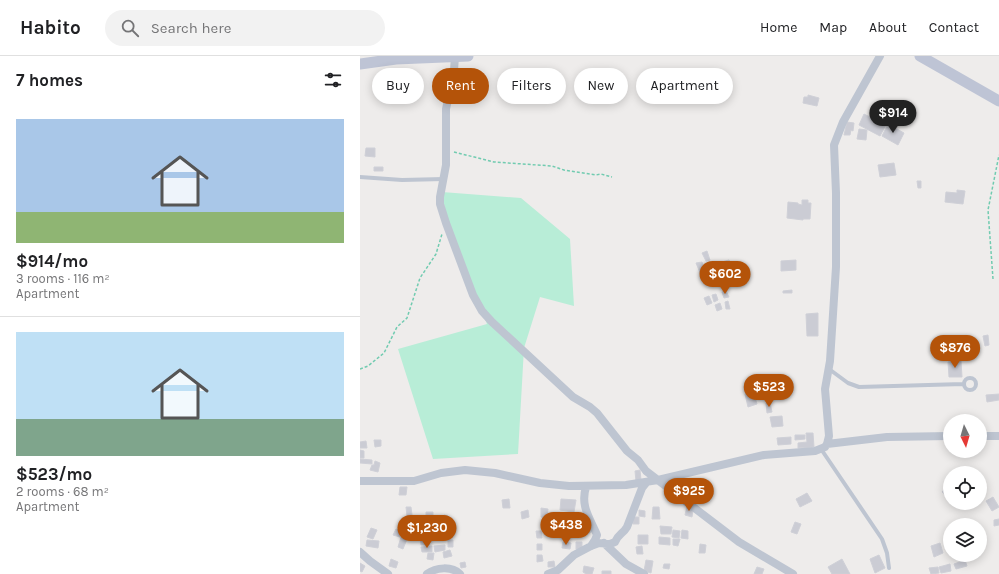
<!DOCTYPE html>
<html lang="en">
<head>
<meta charset="utf-8">
<style>
  :root { --surface:#fff; --page:#f2f2f2; --text:#202124; --muted:#757577; --line:#e0e0e0; --accent:#b45309 }
  body { margin:0; font-family:Karla,sans-serif; background:var(--page); color:var(--text); height:100vh; display:flex; flex-direction:column; font-size:15px; white-space:nowrap }
  * { box-sizing:border-box; margin:0 }
  p { font-size:13px; color:var(--muted) }
  .icon { flex:none; width:22px; height:22px; fill:none; stroke:currentColor; stroke-width:2; stroke-linecap:round; stroke-linejoin:round }
  .map { position:relative; flex:1; overflow:hidden }
  .panel { display:flex; flex-direction:column; background:var(--surface); width:360px }
  .panel>* { flex:none }
  .banner { position:absolute; left:12px; top:12px; width:380px; height:36px; display:flex; gap:8px }
  .needle { width:26px; rotate:175deg }
  .fabs { position:absolute; left:583px; top:358px; display:grid; gap:8px }
  .fabs a { display:grid; place-items:center; width:44px; height:44px; border-radius:50%; background:var(--surface); box-shadow:0 2px 10px #0003; font-size:20px }
  .price { position:absolute; translate:-50% -34px; padding:0 9px; border-radius:14px; background:var(--accent); color:#fff; font-size:13px; line-height:26px; filter:drop-shadow(0 1px 2px #0008) }
  .price::after { content:''; position:absolute; left:50%; top:24px; width:12px; height:9px; margin-left:-6px; background:inherit; clip-path:polygon(0 0,100% 0,50% 100%) }
  .price.active { background:#222; color:#fff }
  ul { padding:0; list-style:none }
  li { display:grid; align-content:center; gap:8px; height:212px; padding:0 16px }
  li+li { border-top:1px solid var(--line) }
  li span { display:grid; place-items:center; height:124px; border-radius:0px; color:#555 }
  li>.icon { margin-inline-start:auto }
  span .icon { width:72px; height:72px; fill:#fffc; stroke-width:1 }
  li b { font-size:17px }
  h2 { display:flex; justify-content:space-between; align-items:center; height:48px; padding:0 16px; font-size:17px }
  .tag { padding:0 14px; border-radius:18px; background:var(--surface); box-shadow:0 2px 10px #0003; font-size:14px; line-height:36px }
  .tag.active { background:var(--accent); color:#fff }
  header { display:flex; align-items:center; gap:24px; box-sizing:border-box; height:56px; padding:0 20px; background:var(--surface); border-bottom:1px solid var(--line) }
  header strong { font-size:19px }
  nav { display:flex; gap:22px; margin-inline-start:auto; font-size:14px }
  .search { width:280px; height:36px; background:var(--page); display:flex; align-items:center; gap:10px; box-sizing:border-box; padding:0 14px; border-radius:22px; color:var(--muted); font-size:15px }
  main { display:flex; flex:1; min-height:0 }
  .map>svg:first-child { display:block }
  .green { fill:#b8edd7 }
  .building { fill:#cbccd4; stroke:#cfd0d7 }
  .lines { fill:none; stroke-linecap:round; stroke-linejoin:round }
  .path { stroke:#71cbb0; stroke-width:1.5; stroke-dasharray:3 2; stroke-linecap:butt }
  .lane { stroke:#bec5d1; stroke-width:4 }
  .street { stroke:#bec5d1; stroke-width:8 }
  .secondary { stroke:#bec4d5; stroke-width:11 }
</style>
</head>
<body>
<header>
<strong>Habito</strong>
<div class="search"><svg class="icon" aria-label="search" viewBox="0 0 24 24"><circle cx="10" cy="10" r="6"/><path d="M15 15l6 6"/></svg>Search here</div>
<nav><a>Home</a><a>Map</a><a>About</a><a>Contact</a></nav>
</header>
<main>
<section class="panel">
<h2>7 homes<svg class="icon" aria-label="filters" viewBox="0 0 24 24"><path d="M4 7h16M4 17h16"/><circle cx="9" cy="7" r="2"/><circle cx="15" cy="17" r="2"/></svg></h2>
<ul>
<li><span style="background:linear-gradient(#a9c7e8 75%,#8fb573 0)"><svg class="icon" aria-label="home" viewBox="0 0 24 24"><path d="M3 11l9-7 9 7M6 9v11h12V9"/></svg></span><div><b>$914/mo</b><p>3 rooms · 116 m²</p><p>Apartment</p></div></li>
<li><span style="background:linear-gradient(#bfe0f5 70%,#7fa58c 0)"><svg class="icon" aria-label="home" viewBox="0 0 24 24"><path d="M3 11l9-7 9 7M6 9v11h12V9"/></svg></span><div><b>$523/mo</b><p>2 rooms · 68 m²</p><p>Apartment</p></div></li>
</ul>
</section>
<div class="map">
<svg width="639" height="518" viewBox="0 0 639 518">
  <rect width="100%" height="100%" fill="#eeeceb"/>
  <!-- green -->
  <path class="green" d="M82,136L161,142L210,183L214,250L180,241L164,292L158,398L73,403L38,293L127,268L89,178Z"/>
  <!-- building -->
  <path class="building" d="M448,39L459,42L457,50L443,47L444,41H448Z
    M504,58L526,69L520,80L499,69Z
    M487,66L494,67L493,75L491,74L490,79H484Z
    M528,68L544,77L538,89L522,80Z
    M499,73L507,74L506,84L497,83Z
    M6,92H15V101L5,100Z
    M534,107L536,119L520,121L518,109Z
    M14,111H23V115H14Z
    M557,125H561V132H558Z
    M597,134L605,135L603,148L585,146L586,136L597,137Z
    M442,144H448V147H451L450,163H443V164L427,162L428,146L438,147V148L442,149Z
    M347,195L350,204L346,205L342,197Z
    M369,204L372,209L350,217L347,210Z
    M436,204V214L421,215V205Z
    M342,206L346,217L341,219L336,207Z
    M432,234V237H423V235Z
    M366,235L369,241L364,242L362,236Z
    M356,238L358,244L354,246L352,239Z
    M349,240L352,247L347,249L344,242Z
    M368,245L370,253H366L365,246Z
    M360,247L362,253L357,255L355,249Z
    M458,257V280H447L446,258Z
    M628,279L629,289L625,290L623,280Z
    M601,305L602,321H589L588,306Z
    M393,335L397,348L388,351L385,338Z
    M639,338V344L627,346L626,339Z
    M406,347H410L412,356L407,357Z
    M422,360L423,370L412,371L410,361Z
    M446,377H453L454,391L438,392V387L447,386Z
    M435,379H445V383L435,384Z
    M431,381V388L418,389L417,382Z
    M14,384H21V390L15,391Z
    M6,385L7,392H0V386Z
    M0,394L4,395V402H0Z
    M0,403L12,404V408L0,407Z
    M15,405L20,407L18,416L10,414L12,409H14Z
    M280,414L281,424L276,425L275,415Z
    M590,427V442L582,436Z
    M40,431H47L46,439H39Z
    M447,437L452,445L440,451L436,443Z
    M633,441L639,451L632,455L626,445Z
    M149,443L150,452H143L142,444Z
    M201,443L216,444L214,456L200,454Z
    M327,450L333,454L332,461L325,459Z
    M46,451H51L52,459L47,460Z
    M293,451H299L300,463H292Z
    M181,452L188,453L187,462L181,461Z
    M168,454L169,461L162,463L161,456Z
    M279,454L285,455V461L279,460Z
    M66,456H73V464H66Z
    M84,459L88,460L87,467H83Z
    M224,461V468H218V462Z
    M273,461H279V468H273Z
    M639,463V469L634,470V464Z
    M435,466L441,468L437,478L431,476Z
    M83,470L84,477L71,478V471Z
    M300,470L312,471L311,478H301Z
    M223,471H231L230,477H223Z
    M11,472L17,474L13,483L7,481Z
    M36,473L42,475L40,481L33,479Z
    M47,474L55,475L54,482L46,481Z
    M313,474L320,475L319,482L312,481Z
    M322,474L328,475V483L321,482Z
    M68,475L69,489H61L60,476Z
    M176,475H181L182,482H177Z
    M278,479H288V488H278Z
    M41,481L47,483L43,493L38,491Z
    M299,481L310,482V489L299,488Z
    M313,483H320L318,490L313,489Z
    M7,484L19,485L18,492L6,490Z
    M88,484H93V491H88Z
    M203,486L211,487L210,493L202,492Z
    M216,486H222V493H216Z
    M580,487L583,497L574,501L571,490Z
    M177,488H182V494H177Z
    M340,488L346,489L345,497H339Z
    M85,489V494L75,496L74,490Z
    M72,490V496H62L61,491Z
    M282,490L283,498H277L276,491Z
    M90,494L92,500L84,502L83,496Z
    M68,497H74L73,504L67,503Z
    M177,499H182L183,505L177,506Z
    M519,499L525,512L515,517L510,503Z
    M31,503L38,506L36,512L29,510Z
    M482,503L490,518H472L468,511Z
    M286,504L293,505L291,517L284,515Z
    M605,504L607,510L596,513L594,508Z
    M194,505L195,511H188V506Z
    M105,506L106,511L101,512L100,507Z
    M0,507L5,510L2,516L0,515Z
    M304,508H310L309,513L303,512Z
    M590,508L591,515L581,517L579,511Z
    M224,510L234,512L232,518H226L223,516Z
    M397,511L404,513L402,518H394Z
    M578,511L579,517L571,518L569,512Z
    M242,515H251V518H242Z"/>
  <g class="lines">
    <!-- path -->
    <path class="path" d="M94,96L134,106L192,110L204,114L236,119L241,118L252,121
      M633,223L628,154L639,99
      M0,313L8,310L24,297L37,271L47,262L60,222L76,198L82,178"/>
    <!-- lane -->
    <path class="lane" d="M0,121L42,124L84,123
      M469,313L488,327L499,331L603,328
      M604 328a6 6 0 1 1 12 0a6 6 0 1 1-12 0Z
      M461,393L522,483L527,497L529,512"/>
    <!-- street -->
    <path class="street" d="M95,1L94,14L86,53V109L80,141V148L86,167L113,239L122,255L132,266L213,341L230,351L237,357L267,395L278,404L286,415L379,486L433,518
      M620,380H639
      M467,388L527,381L590,380
      M0,425H54L81,417L105,414L135,417L180,427L209,430L266,429L298,424L404,399L455,395L465,391L467,388L469,380L465,333L470,305L476,211V137L474,89L483,66L520,0
      M226,431C220,450 230,462 237,479L235,484L231,490
      M244,487L266,508L284,518
      M0,496L10,505L28,518
      M67,518C76,511 92,510 100,518
      M188,518L198,514L214,499L231,490L239,487L250,488L255,486C258,478 263,478 267,471L282,432L286,427"/>
    <!-- secondary -->
    <path class="secondary" d="M560,0L639,45
      M0,8L36,3L108,0"/>
  </g>
</svg>
<div class="fabs">
<a><svg class="needle" viewBox="-14 -14 28 28"><path d="M0-13l5 13h-10z" fill="#e53935"/><path d="M0 13l5-13h-10z" fill="#757577"/></svg></a>
<a><svg class="icon" aria-label="locate" viewBox="0 0 24 24"><circle cx="12" cy="12" r="6"/><path d="M12 2v4M12 18v4M2 12h4M18 12h4"/></svg></a>
<a><svg class="icon" aria-label="layers" viewBox="0 0 24 24"><path d="M12 4l9 5-9 5-9-5zM3 14l9 5 9-5"/></svg></a>
</div>
<b class="price active" style="left:533px;top:78px">$914</b>
<b class="price" style="left:365px;top:239px">$602</b>
<b class="price" style="left:595px;top:313px">$876</b>
<b class="price" style="left:409px;top:352px">$523</b>
<b class="price" style="left:329px;top:456px">$925</b>
<b class="price" style="left:206px;top:490px">$438</b>
<b class="price" style="left:67px;top:493px">$1,230</b>
<div class="banner">
<a class="tag">Buy</a>
<a class="tag active">Rent</a>
<a class="tag">Filters</a>
<a class="tag">New</a>
<a class="tag">Apartment</a>
</div>
</div>
</main>
</body>
</html>
